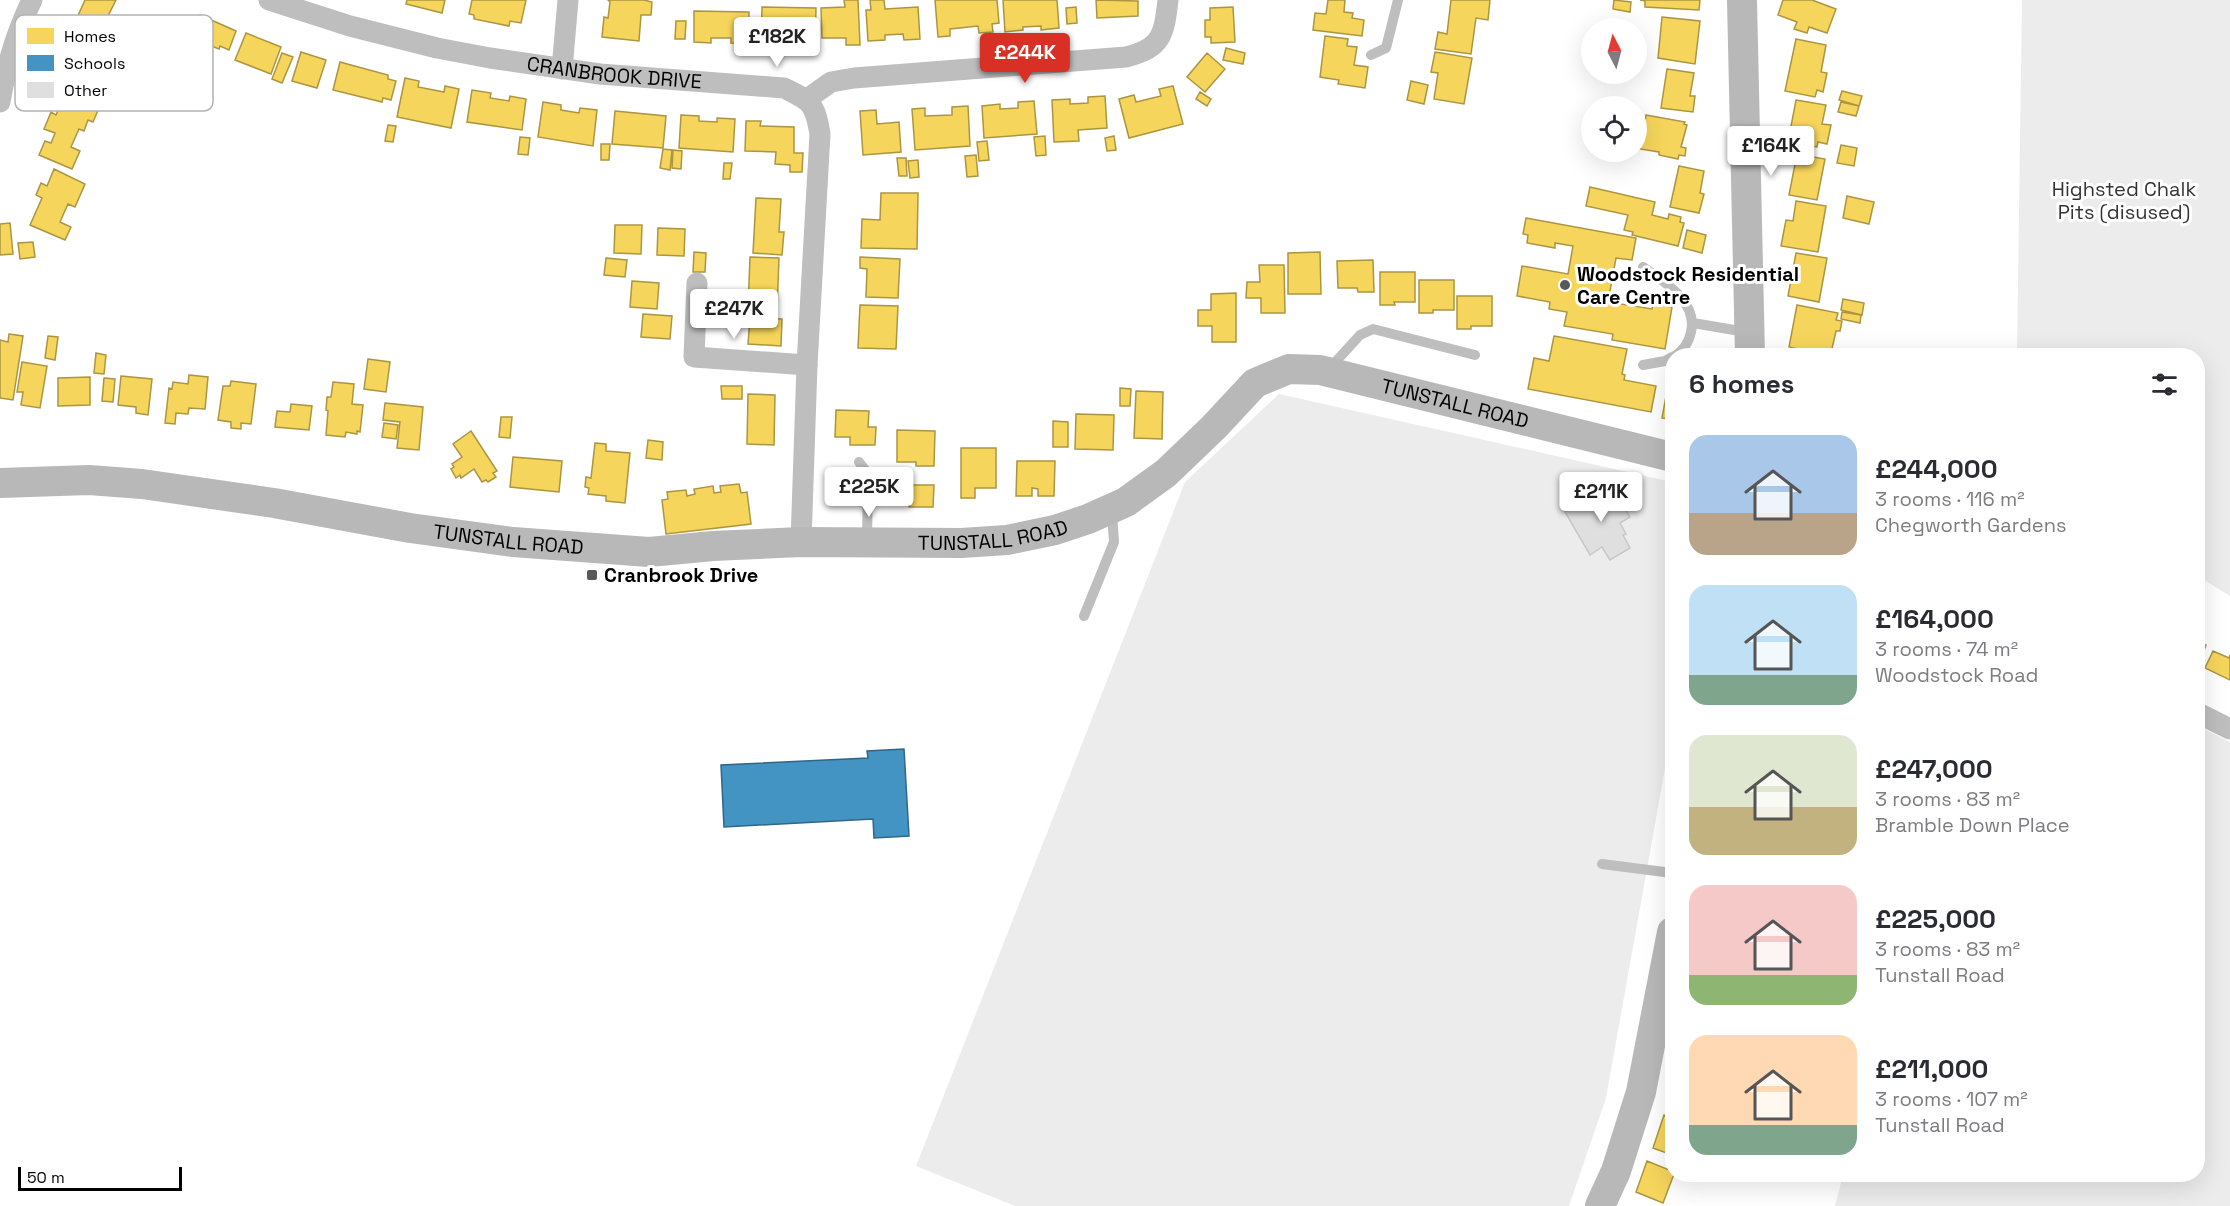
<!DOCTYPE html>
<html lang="en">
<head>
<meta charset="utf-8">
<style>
  :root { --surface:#fff; --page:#f2f2f3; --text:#2b2b33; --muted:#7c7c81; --accent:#d93025 }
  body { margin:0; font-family:"Space Grotesk",sans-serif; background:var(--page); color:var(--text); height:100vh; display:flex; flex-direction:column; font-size:22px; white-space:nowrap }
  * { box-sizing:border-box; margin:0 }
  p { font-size:20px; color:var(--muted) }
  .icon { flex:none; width:33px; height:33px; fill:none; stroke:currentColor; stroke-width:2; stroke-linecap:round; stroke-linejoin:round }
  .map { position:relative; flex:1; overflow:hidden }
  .side { position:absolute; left:1665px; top:348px; width:540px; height:834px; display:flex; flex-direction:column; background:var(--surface); border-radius:24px; box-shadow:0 6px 24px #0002 }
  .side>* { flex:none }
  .needle { width:39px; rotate:354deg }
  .controls { position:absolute; left:1581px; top:18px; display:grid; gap:12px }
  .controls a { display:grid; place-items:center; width:66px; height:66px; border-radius:50%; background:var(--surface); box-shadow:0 6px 24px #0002; font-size:30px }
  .scale { position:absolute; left:18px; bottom:15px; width:164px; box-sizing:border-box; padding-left:6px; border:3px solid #000; border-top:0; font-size:16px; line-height:21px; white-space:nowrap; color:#000; -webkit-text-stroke:4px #fff; paint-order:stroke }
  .price { position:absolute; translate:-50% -51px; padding:0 14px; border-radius:6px; background:#fff; color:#222; font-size:20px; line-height:39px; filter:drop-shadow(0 2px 3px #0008) }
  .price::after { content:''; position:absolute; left:50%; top:36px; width:18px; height:14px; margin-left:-9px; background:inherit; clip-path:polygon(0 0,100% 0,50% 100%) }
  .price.selected { background:var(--accent); color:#fff }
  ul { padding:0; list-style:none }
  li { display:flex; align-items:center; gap:18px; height:150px; padding:0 24px }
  li span { display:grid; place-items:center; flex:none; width:168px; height:120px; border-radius:18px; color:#555 }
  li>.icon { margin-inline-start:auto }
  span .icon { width:72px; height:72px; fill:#fffc; stroke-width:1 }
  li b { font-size:26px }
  h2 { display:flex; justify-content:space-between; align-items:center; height:72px; padding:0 24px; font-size:26px }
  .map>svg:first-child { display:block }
  .green { fill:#ececec }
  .homes { fill:#f6d55c; stroke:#ac9540; stroke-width:1.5 }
  .schools { fill:#4393c3; stroke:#2f6788; stroke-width:1.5 }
  .building { fill:#dfdfdf; stroke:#c7c7c7; stroke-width:1.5 }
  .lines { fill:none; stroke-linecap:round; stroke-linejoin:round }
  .lane { stroke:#bebebe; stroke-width:10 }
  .street { stroke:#bebebe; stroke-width:21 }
  .secondary { stroke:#b8b8b8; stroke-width:30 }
  .poi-dot { fill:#595959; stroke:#fff; stroke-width:2 }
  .labels { text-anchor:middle; stroke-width:6; stroke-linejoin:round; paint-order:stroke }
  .street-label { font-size:20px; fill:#000; stroke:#fff }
  .park-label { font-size:20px; fill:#333; stroke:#fff }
  .poi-label { font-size:20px; font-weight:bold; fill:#000; stroke:#fff; text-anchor:start }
  .key { fill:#fff; stroke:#b2b2b2; stroke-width:1.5 }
  .key-label { font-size:16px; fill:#000 }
</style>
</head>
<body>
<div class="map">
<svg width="2230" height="1206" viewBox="0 0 2230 1206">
  <rect width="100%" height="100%" fill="#fff"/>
  <!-- green -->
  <path class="green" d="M2022,0H2230V596L2198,576V356L2017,355Z
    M1279,394L1672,482V729L1606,1098L1569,1206H1015L916,1166L1185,482Z
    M2198,726L2230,742V1206H1835L1843,1175L2198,1174Z"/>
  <!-- homes -->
  <path class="homes" d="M85,0H116L107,18L114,22L108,35L76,20Z
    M407,0H445L442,13L406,4Z
    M472,0H526L521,23L510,21L509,26L474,19V15L469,14Z
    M608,0H644L652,2L651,15H641L639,41L602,37L604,17L608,18L610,2Z
    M844,0H858L860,45H846V38H822L821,8L845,7Z
    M870,0H884L885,9L918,7L920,39L904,40L903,34L885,35V40L868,41L866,10H871Z
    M935,0H997L999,23L992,24L993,32L979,33L978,26L950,29V36L938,37Z
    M1003,0H1057L1059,28L1041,30V26L1023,27V30L1005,32Z
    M1096,0L1138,1V16L1097,18Z
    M1328,0H1345L1344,12L1353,13L1352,18L1364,20L1362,36L1313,30L1315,13L1326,14Z
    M1451,0H1490L1488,20L1476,18L1471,54L1435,49L1438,32L1447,34Z
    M1614,0L1631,2L1630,12L1613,9Z
    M1640,0H1700L1699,10L1645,7V1Z
    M1783,0H1812L1836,9L1827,33L1809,27L1807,33L1794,29L1797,22L1778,15Z
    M762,7L816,8L815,46H799V40H778V45H761Z
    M1076,7L1077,23L1067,24L1066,8Z
    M1233,7L1235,42L1211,43V37H1205V20H1210V8Z
    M694,11L749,12L748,44L731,43V38H711V43L694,42Z
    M200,15L236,31L229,50L220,46L219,49L191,38Z
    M1662,17L1700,21L1695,64L1658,58Z
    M676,21H686L685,39H675Z
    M246,33L281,47L271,74L235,60Z
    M1325,36L1348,39L1347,46L1357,47L1354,65L1368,67L1365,88L1338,84L1339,80L1320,77Z
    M1796,39L1826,45L1821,72L1827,73L1823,92L1817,90L1815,97L1785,91Z
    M1226,48L1245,53L1243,64L1223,60Z
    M301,52L326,60L317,88L292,81Z
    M1435,52L1472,58L1464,104L1434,99L1438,73L1431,72Z
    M282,53L293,57L282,83L272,79Z
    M1207,53L1225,69L1205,92L1187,77Z
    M340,62L388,75V79L396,81L391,100L383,98L382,102L333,90Z
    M1667,69L1694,73L1690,96H1695L1693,112L1661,108Z
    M405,78L419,81L418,87L444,92L445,86L459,89L451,128L397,117Z
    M1411,81L1428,85L1424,104L1407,100Z
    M1173,86L1183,124L1129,138L1119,99L1134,95L1136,102L1161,96L1159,89Z
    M472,90L491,93L490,98L509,101L510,96L526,99L522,130L467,122Z
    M1842,91L1862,96L1859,106L1839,100Z
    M1200,92L1211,99L1207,106L1196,99Z
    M65,94L99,108L93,122L88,120L84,131L79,129L71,147L80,151L72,169L39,155L45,141L51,143L55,133L44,129L51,112L56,115Z
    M1105,96L1107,128L1078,130L1079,141L1054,142L1052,100L1070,99V104L1088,103V97Z
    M1796,100L1826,105L1822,124L1831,125L1827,144L1818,142L1817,147L1788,142Z
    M1034,101L1037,134L984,138L982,106L1000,104V109L1018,108V102Z
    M543,102L561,105V110L579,113L580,108L597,110L593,146L538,137Z
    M1841,102L1859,106L1856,116L1838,112Z
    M968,106L970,146L915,150L912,109L925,108V116L952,115V107Z
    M876,110L877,124L899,122L901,152L863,155L860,111Z
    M615,111L666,116L663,148L612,144Z
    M681,115L699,116V121L717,122V118L735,119L733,152L679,148Z
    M1646,115L1685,122L1684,124L1687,125L1681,147L1686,148L1685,156L1679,155L1678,159L1659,155V152L1640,149Z
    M746,121H761L760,126L794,127V153H803L802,172H790V165L775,164L776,152L745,151Z
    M388,125L396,126L393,142L385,141Z
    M1045,136L1046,155L1036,156L1034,137Z
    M1114,136L1116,150L1107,151L1105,138Z
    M520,137L530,138L528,155L518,154Z
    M987,141L989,160L979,161L977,142Z
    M601,144H610L609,160H601Z
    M1841,145L1857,148L1854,166L1837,163Z
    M663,149L672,150L670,170L660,168Z
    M673,150L682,151L681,169L672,168Z
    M1797,154L1825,159L1817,200L1789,195Z
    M976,155L978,176L967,177L965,156Z
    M897,158H906L907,176H899Z
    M918,160L919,177L910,178L908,161Z
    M724,163H732L730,179H723Z
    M1679,166L1704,171L1700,193L1704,194L1699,213L1670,207Z
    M54,169L85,184L75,207L68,204L60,222L71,227L65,240L30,225L42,198L36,195L41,183L47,186Z
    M1590,187L1655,202L1652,215L1668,219L1669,214L1681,217L1680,222L1684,223L1678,246L1632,235L1633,232L1624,230L1628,215L1586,206Z
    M881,193H918L917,249L861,248L862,219L880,220Z
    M1847,196L1874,202L1869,224L1843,218Z
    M756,198L781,199L779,232H784L782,255L753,253Z
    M1796,201L1826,206L1818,252L1781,246L1786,220L1793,221Z
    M1526,218L1636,238L1632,260L1616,258L1608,302L1652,309L1653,303L1672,307L1665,349L1612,340L1613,334L1564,326L1567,312L1549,309L1550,302L1517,296L1522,266L1568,274L1573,246L1555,243V248L1527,243L1528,235L1523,234Z
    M10,223L13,254L0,255V224Z
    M615,225H642L641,254L614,253Z
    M658,228L685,229L684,256L657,255Z
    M1687,230L1706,235L1702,253L1683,248Z
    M33,242L35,257L20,259L18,243Z
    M694,252L706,253L705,272H693Z
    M1320,252L1321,294H1288V253Z
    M1796,253L1827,258L1819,302L1788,296Z
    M750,257L779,258L777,310L748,309Z
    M860,257L900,259L898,298L866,297L867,269L860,268Z
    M606,258L627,260L625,277L604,275Z
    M1373,260L1374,292H1358L1357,288H1338L1337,261Z
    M1259,265H1284L1285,313H1261V298H1246L1247,282H1260Z
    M1380,272H1415V302H1394L1395,305H1380Z
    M1419,280H1454V310H1433V313H1419Z
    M632,281L659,283L657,309L630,307Z
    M1236,293V342H1212V326H1198V310H1211V294Z
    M1457,296H1492V326H1471V329H1457Z
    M1843,299L1864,303L1862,315L1841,310Z
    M860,305L898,306L896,349L858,348Z
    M1797,305L1838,313L1836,320L1842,321L1840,331H1836L1831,353L1821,351L1820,354L1789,347Z
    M1842,312L1861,315L1860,323L1841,319Z
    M643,314L672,316L670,339L641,337Z
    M750,318L782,319L781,346L748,344Z
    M9,334L23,336L13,400L0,398V340L8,342Z
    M48,336L58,337L55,360L45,358Z
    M1554,336L1627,349L1622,374L1625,375L1624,380L1656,386L1651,412L1528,389L1534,358L1549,361Z
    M96,353L106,355L104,374L94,373Z
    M368,359L390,362L386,392L364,389Z
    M22,362L47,366L40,408L21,405L23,392H17Z
    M189,375L208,377L205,409L189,408L188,414L176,413L175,424L165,423L169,388L172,389L173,382L188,384Z
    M121,376L152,379L148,415L136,413V407L118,405Z
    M90,377V405L58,406V378Z
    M104,378L115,379L113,402L102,401Z
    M231,381L256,384L251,424L241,423V429L231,428V422L218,420L223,386H230Z
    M333,382L354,384L352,404L363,405L360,432L357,431V434L346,432L345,437L326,435L328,411L326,410L327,397H331Z
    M721,386H742V399H722Z
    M1120,388L1131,389L1130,406H1120Z
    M1136,391L1163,392L1162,439L1134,438Z
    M748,394L775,395L774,445L747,444Z
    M1666,396L1672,397V419L1662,418Z
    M385,403L423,407L419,450L397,448L400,422L383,420Z
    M291,404L312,406L309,430L275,427L277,411L290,412Z
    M836,410L869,411L868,427H876L875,445H850V437H835Z
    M1076,414L1114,415L1113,450L1075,449Z
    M501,417H512L510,438L499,437Z
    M1053,421L1068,422V447H1053Z
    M384,423L398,425L396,439L382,437Z
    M897,430L935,431L934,466H916V462H897Z
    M471,431L497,471L493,473L496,477L488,482L486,480L482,482L474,469L461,478L460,475L456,478L451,469L454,467L452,464L462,457L453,444Z
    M648,440L663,442L662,460L646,458Z
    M595,443L606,444V451L630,453L625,503L606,501V496L588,494L589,488L585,487L586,477L591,478Z
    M961,448H996V488H975V498H961Z
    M513,457L562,461L559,492L510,487Z
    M1017,461H1055L1054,496H1038V489L1032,488V496H1016Z
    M739,484L741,493L747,492L751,524L666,534L662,500L668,499L667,492L686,490L687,496L695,494L694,489L713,486L714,493L721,492L720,486Z
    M910,485H934L933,507H909Z
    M2198,641L2206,645L2198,665Z
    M2213,651L2229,658L2230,655V680L2205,668Z
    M1664,1115L1672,1118V1155L1653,1148Z
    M1647,1161L1672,1171L1674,1174L1663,1203L1636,1192Z"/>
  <!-- schools -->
  <path class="schools" d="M904,749L909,836L874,838L873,819L724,827L721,765L868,758L867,751Z"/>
  <!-- building -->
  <path class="building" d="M1612,488L1630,517L1620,523L1626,534L1623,535L1630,548L1610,560L1602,547L1590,555L1565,512L1600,491L1602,494Z"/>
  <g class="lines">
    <!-- lane -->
    <path class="lane" d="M1371,55L1386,48L1398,0
      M1643,267C1665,282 1698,302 1691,332C1689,342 1684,350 1675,356
      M1693,323L1746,332
      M1643,365L1665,361L1672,357
      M1329,369L1360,335L1373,329L1475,355
      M859,462L866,471L868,478L867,541
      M1084,616L1114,542L1112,512
      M1602,864L1672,873"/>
    <!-- street -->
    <g class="street">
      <path id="s1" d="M269,0L350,26L437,48L490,58L600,74L784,88C811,101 815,103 820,134L807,365L801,542"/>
      <path d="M562,69L568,0"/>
      <path d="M807,99L831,82L854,78L1126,57C1162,48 1164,35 1168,0"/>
      <path d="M0,102C6,67 16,33 32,0"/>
      <path d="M697,283L694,357L807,365"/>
      <path d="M2198,713L2230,729"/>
    </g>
    <!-- secondary -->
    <g class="secondary">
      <path d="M1742,0L1750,356"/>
      <path id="s2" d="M0,483L89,480L142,484L274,503L410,528L513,542L649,552L713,546L801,542L961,543L1007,540L1055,530L1088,519L1126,502L1166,473L1214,427L1255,383L1289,369L1320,370L1672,457"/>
      <path d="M1600,1206L1616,1171L1641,1092L1672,932"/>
    </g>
  </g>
  <!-- markers -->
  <g class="poi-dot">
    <circle cx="1565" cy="285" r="6"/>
    <rect x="586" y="569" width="12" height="12" rx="3"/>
  </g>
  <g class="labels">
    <!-- street labels -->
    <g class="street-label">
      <text dy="7" stroke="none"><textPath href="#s1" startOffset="354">CRANBROOK DRIVE</textPath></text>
      <text dy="7" stroke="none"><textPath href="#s2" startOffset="1521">TUNSTALL ROAD</textPath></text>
      <text dy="7" stroke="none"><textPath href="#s2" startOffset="999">TUNSTALL ROAD</textPath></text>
      <text dy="7" stroke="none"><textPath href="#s2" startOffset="513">TUNSTALL ROAD</textPath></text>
    </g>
    <!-- park labels -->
    <g class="park-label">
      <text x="2124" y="196">Highsted Chalk<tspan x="2124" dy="23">Pits (disused)</tspan></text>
    </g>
    <!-- poi labels -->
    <g class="poi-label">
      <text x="1577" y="281">Woodstock Residential<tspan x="1577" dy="23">Care Centre</tspan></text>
      <text x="604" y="582">Cranbrook Drive</text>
    </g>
  </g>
  <!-- legend -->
  <rect x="15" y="15" width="198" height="96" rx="9" class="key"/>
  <rect x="27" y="28" width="27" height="16" fill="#f6d55c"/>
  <rect x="27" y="55" width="27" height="16" fill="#4393c3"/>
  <rect x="27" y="82" width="27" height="16" fill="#dfdfdf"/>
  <g class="key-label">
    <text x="64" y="42">Homes</text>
    <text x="64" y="69">Schools</text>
    <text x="64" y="96">Other</text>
  </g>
</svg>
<div class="controls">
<a><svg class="needle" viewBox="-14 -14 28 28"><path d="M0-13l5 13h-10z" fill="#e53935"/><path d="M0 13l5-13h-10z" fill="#7c7c81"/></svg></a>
<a><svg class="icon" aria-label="locate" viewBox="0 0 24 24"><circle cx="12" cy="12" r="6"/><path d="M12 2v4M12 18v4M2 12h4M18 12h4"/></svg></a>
</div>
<div class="scale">50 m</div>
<b class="price" style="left:777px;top:68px">£182K</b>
<b class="price selected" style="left:1025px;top:84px">£244K</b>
<b class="price" style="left:1771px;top:177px">£164K</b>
<b class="price" style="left:734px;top:340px">£247K</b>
<b class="price" style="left:869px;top:518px">£225K</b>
<b class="price" style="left:1601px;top:523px">£211K</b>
<section class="side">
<h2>6 homes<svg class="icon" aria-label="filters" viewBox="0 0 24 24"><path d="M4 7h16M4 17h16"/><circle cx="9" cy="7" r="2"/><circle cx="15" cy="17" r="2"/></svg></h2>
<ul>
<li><span style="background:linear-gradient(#a9c7e8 65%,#b9a48a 0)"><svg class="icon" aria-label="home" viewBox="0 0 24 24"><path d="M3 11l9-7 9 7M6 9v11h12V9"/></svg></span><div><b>£244,000</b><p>3 rooms · 116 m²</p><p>Chegworth Gardens</p></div></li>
<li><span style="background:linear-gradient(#bfe0f5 75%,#7fa58c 0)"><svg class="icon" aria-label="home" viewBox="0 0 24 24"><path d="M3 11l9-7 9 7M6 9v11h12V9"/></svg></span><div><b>£164,000</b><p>3 rooms · 74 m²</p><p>Woodstock Road</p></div></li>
<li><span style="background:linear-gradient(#dfe7d0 60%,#c2b280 0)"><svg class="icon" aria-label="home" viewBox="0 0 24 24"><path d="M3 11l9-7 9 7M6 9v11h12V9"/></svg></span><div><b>£247,000</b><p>3 rooms · 83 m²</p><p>Bramble Down Place</p></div></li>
<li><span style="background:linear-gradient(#f6c9c9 75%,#8fb573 0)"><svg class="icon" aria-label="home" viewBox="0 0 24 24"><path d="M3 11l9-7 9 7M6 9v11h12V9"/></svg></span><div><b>£225,000</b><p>3 rooms · 83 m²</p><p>Tunstall Road</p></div></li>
<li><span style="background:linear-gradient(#ffd9b3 75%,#7fa58c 0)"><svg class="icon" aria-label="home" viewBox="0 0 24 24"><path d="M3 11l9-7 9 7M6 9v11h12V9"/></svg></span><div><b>£211,000</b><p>3 rooms · 107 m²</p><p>Tunstall Road</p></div></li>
</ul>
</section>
</div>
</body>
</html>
